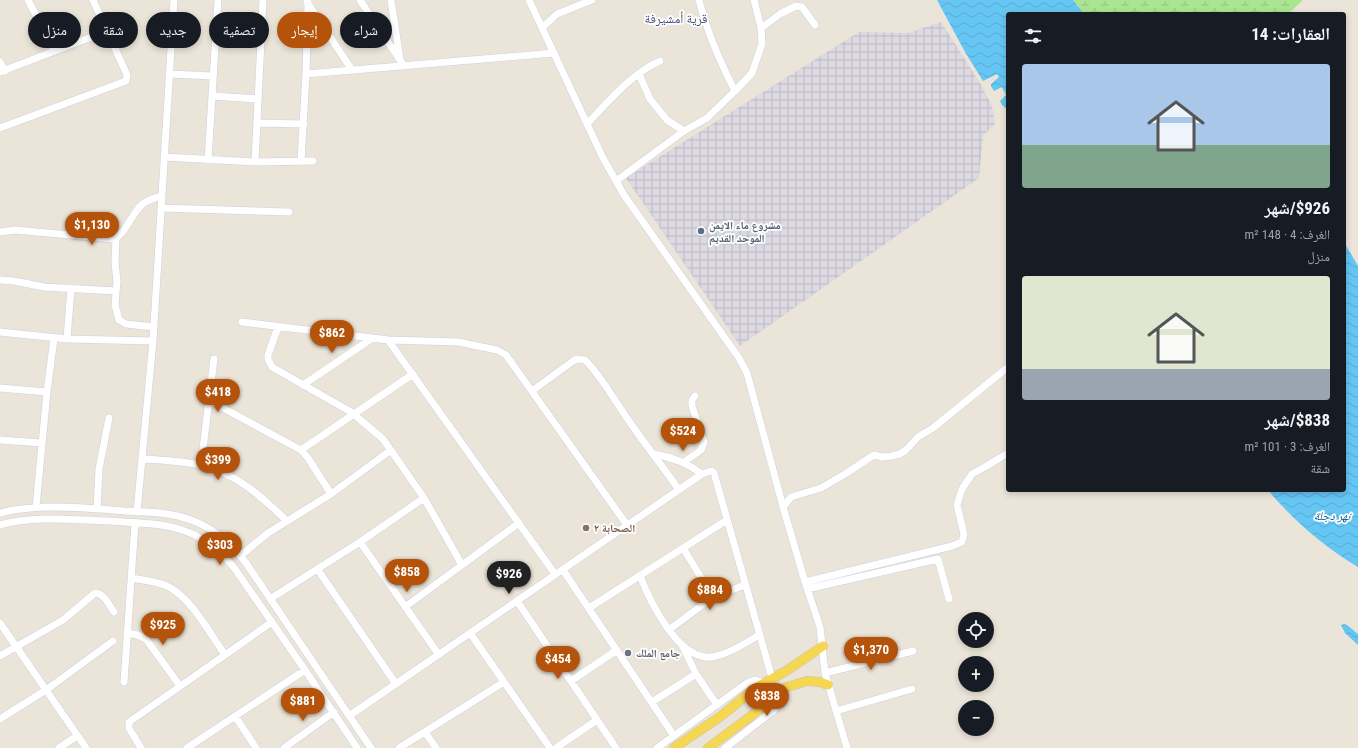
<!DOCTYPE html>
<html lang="ar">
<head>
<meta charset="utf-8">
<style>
  :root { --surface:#171b24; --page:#20242c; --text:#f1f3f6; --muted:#9ea1a6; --accent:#b45309 }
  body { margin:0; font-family:"Roboto Condensed","Noto Naskh Arabic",sans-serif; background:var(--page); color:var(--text); direction:rtl; height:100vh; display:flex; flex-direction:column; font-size:15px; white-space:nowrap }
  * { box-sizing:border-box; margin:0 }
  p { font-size:13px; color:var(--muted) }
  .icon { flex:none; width:22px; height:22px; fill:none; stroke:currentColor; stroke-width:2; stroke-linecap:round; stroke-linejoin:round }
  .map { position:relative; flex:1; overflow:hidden; direction:ltr }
  .drawer { position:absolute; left:1006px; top:12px; width:340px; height:480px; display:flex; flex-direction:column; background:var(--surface); border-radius:4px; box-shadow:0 2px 6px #0003; direction:rtl }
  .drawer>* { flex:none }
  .guide { position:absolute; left:12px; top:12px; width:380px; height:36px; direction:rtl; display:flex; gap:8px }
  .buttons { position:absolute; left:958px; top:612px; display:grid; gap:8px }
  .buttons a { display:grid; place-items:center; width:36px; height:36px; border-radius:50%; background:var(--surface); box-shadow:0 2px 6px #0003; font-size:20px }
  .price { position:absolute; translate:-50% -34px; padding:0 9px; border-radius:14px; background:var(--accent); color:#fff; font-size:13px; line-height:26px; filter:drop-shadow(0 1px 2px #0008) }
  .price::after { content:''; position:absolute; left:50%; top:24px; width:12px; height:9px; margin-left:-6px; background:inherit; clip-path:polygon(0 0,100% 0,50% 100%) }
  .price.on { background:#222; color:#fff }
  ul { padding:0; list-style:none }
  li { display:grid; align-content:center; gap:8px; height:212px; padding:0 16px }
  li span { display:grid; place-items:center; height:124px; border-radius:4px; color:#555 }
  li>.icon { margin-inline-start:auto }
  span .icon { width:72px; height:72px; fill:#fffc; stroke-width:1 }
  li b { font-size:17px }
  h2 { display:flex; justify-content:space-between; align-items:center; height:48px; padding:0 16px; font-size:17px }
  .chip { padding:0 14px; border-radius:18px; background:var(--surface); box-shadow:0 2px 6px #0003; font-size:14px; line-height:36px }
  .chip.on { background:var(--accent); color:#fff }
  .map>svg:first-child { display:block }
  .industrial { fill:url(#industrial-grid) }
  .wetland { fill:url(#wetland-marsh) }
  .water { fill:url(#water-waves) }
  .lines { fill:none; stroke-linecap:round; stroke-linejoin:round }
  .minor-casing { stroke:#cdd0e2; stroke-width:8 }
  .major-casing { stroke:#c7c7c7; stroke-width:10 }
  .minor { stroke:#fff; stroke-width:7 }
  .major { stroke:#f6d752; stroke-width:9 }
  .service-dot { fill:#5c6f8a; stroke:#fff; stroke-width:1.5 }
  .education-dot { fill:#8d6e63; stroke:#fff; stroke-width:1.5 }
  .worship-dot { fill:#6b7280; stroke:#fff; stroke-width:1.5 }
  .labels { text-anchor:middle; stroke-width:3.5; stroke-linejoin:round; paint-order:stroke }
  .service-label { font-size:11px; font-weight:bold; fill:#4e5e75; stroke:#fff; text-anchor:start }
  .education-label { font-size:11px; font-weight:bold; fill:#785e54; stroke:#fff; text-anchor:start }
  .worship-label { font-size:11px; font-weight:bold; fill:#5b616d; stroke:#fff; text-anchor:start }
  .water-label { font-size:12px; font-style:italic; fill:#08619b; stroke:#fff }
  .quarter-label { font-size:13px; fill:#474d79; stroke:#fff }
</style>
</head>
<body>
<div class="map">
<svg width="1358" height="748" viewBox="0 0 1358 748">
  <defs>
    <pattern id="industrial-grid" width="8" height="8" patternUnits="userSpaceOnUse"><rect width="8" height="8" fill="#dcd9e3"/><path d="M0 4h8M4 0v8" fill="none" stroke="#bdbac3"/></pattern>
    <pattern id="wetland-marsh" width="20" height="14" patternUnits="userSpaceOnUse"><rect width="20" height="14" fill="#aae591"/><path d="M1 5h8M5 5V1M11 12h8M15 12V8" fill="none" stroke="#92c47d"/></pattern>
    <pattern id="water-waves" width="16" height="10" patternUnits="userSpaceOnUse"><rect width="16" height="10" fill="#65c6f3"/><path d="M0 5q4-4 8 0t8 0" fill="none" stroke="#58aad0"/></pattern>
  </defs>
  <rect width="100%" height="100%" fill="#ebe4d8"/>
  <!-- industrial -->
  <path class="industrial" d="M941,22L980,83L992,106L995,125L983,135L979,178L740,346L626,178L859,32L908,33Z"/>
  <!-- wetland -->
  <path class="wetland" d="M1073,0H1303L1288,14H1084Z"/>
  <!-- water -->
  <path class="water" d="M937,0H1073L1084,14H1008V110L1002,105L1000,101L1006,95L1002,87L994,91L991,86V84L999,77L997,74L983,81L965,52Z
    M1344,242L1358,266V567C1324,547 1293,520 1268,490H1344Z
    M1344,624L1347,625L1358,634V645L1345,633L1341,625Z"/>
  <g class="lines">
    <!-- minor casing -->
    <g class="minor-casing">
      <path id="minor" d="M28,0L55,51
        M360,0L404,66
        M391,0L400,59
        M529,0L603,158L624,195L739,358L747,373L783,507
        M699,0C707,32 720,62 735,91
        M307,2L352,70
        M542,28L557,14L592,0
        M761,28L780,14L796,6L802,7L815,25
        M0,62L5,71
        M0,72L107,31
        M169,74L213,76
        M306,74L554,53
        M639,74L650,99L667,120L684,131
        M212,96L258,99
        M257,123L304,124
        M587,124C608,102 632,73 660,61
        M0,128L126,81L127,75L93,0
        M164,157L255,162L313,161
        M208,160L218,0
        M301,161L306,74L308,2
        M255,162L263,0
        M616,181L684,131L707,118L735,91L752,73L762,44L761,28L754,0
        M161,208L289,212
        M0,232L15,230L114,239C127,233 132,211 144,203C149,199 155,198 161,196
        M116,238L115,263L117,281L115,305L119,320L126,324L154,327
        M0,280L14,281L44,287L116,291
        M242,322L388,340L458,342L497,350L506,355L627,525
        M278,327L268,355V359L272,367L351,412L383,439L424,498L462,565
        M0,332L67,339L153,341
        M67,339L71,288
        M388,340L555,574
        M303,385L371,339
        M0,388L47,392
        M532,391L573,361L577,359L585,360C599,373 615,401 627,418C643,442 662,465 679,490
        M210,401L301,450L308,458L331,494
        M0,440L42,443
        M301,450L413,374
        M654,454C672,457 687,463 702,474
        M142,459C161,460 181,461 200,465C235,472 262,497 287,521
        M684,462L701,450L704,442L692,406V400L695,396
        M201,465L214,359
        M36,507L47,392L54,338
        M97,509L99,469L109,418
        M137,512L153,341L174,0
        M0,513C38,503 85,508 125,511C147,512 170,512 191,520C214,528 231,544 246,563L371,748
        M0,525C36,515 73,520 109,521C133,523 159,522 182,530C204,537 221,551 235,569L305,670L357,748
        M360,542L439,655
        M683,548L713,597
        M240,556L268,533L331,494L391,450
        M318,570L396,684
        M563,570L674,736
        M640,576C650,601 675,653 705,657C721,659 746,643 759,635
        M131,578C143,580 156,581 167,586C190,596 211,635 225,655
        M805,582L952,546L962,542L964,534L957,505L962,489L972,474L985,467L1008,453
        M807,589L938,559L949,599
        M270,599L360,542L424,498
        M517,601L616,748
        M405,607L519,523
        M589,608L727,520
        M0,623L86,748
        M670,629L713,597L745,585
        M127,633L138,635L146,639L180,686
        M470,633L550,748
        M0,656L63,620L95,593C104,593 109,605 114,612
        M825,673L913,651
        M696,674L717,705
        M571,681L617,650
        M124,682L135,523
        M652,702L696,674L682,645
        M836,711L912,689
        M235,716L256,748
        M349,716L702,474L711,471L714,473L772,678
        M0,719L46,690L113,641
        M425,732L436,748
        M59,748L77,736
        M141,748L129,728V722L272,622
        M187,748L305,670
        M284,748L334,712
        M399,748L504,682
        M556,748L597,720
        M657,748L747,683L755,680L764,683
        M725,748L773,711L780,702L781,691
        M847,748L825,673L820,627L805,582L783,507L791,497L821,488L845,474L874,455L882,457L892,456L900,454L906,450L918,437L933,428L1008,367"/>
    </g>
    <!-- major casing -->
    <g class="major-casing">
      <path id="major" d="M674,748L721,716L757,687L786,671L823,646
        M708,748L747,719L787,687L807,681L820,682L828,685"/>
    </g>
    <!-- minor -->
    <use href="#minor" class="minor"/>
    <!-- major -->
    <use href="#major" class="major"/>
  </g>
  <!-- markers -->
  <circle class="service-dot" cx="701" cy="231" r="4"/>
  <circle class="education-dot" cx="586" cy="528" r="4"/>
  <circle class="worship-dot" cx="628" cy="653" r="4"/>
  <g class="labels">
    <!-- service labels -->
    <g class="service-label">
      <text x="709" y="229">مشروع ماء الايمن<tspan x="709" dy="13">الموحد القديم</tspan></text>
    </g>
    <!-- education labels -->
    <g class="education-label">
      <text x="594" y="532">الصحابة ٢</text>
    </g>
    <!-- worship labels -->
    <g class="worship-label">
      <text x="636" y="657">جامع الملك</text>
    </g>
    <!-- water labels -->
    <g class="water-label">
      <text x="1332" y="520">نهر دجلة</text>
    </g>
    <!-- quarter labels -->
    <g class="quarter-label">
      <text x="676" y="23">قرية أمشيرفة</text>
    </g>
  </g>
</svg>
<div class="buttons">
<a><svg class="icon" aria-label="locate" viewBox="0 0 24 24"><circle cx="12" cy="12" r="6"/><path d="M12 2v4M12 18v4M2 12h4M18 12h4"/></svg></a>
<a>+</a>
<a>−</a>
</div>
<b class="price" style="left:92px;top:246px">$1,130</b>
<b class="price" style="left:332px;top:354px">$862</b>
<b class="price" style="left:218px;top:413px">$418</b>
<b class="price" style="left:683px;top:452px">$524</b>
<b class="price" style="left:218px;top:481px">$399</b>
<b class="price" style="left:220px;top:566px">$303</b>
<b class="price" style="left:407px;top:593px">$858</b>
<b class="price on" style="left:509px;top:595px">$926</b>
<b class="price" style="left:710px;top:611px">$884</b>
<b class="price" style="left:163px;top:646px">$925</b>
<b class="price" style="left:871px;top:671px">$1,370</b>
<b class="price" style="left:558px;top:680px">$454</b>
<b class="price" style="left:767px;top:717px">$838</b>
<b class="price" style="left:303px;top:722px">$881</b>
<div class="guide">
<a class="chip">شراء</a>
<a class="chip on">إيجار</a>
<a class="chip">تصفية</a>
<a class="chip">جديد</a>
<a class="chip">شقة</a>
<a class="chip">منزل</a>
</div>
<section class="drawer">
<h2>العقارات: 14<svg class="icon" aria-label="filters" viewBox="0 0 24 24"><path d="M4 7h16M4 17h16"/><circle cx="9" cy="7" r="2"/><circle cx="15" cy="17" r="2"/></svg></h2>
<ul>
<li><span style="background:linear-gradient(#a9c7e8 65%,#7fa58c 0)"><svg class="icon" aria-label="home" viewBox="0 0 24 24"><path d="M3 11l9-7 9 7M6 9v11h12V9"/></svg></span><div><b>$926/شهر</b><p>الغرف: 4 · 148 m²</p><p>منزل</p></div></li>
<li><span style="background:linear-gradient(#dfe7d0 75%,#9aa5b1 0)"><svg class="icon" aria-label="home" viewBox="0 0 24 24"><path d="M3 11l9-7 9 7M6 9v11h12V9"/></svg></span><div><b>$838/شهر</b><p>الغرف: 3 · 101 m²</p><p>شقة</p></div></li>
</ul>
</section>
</div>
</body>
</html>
